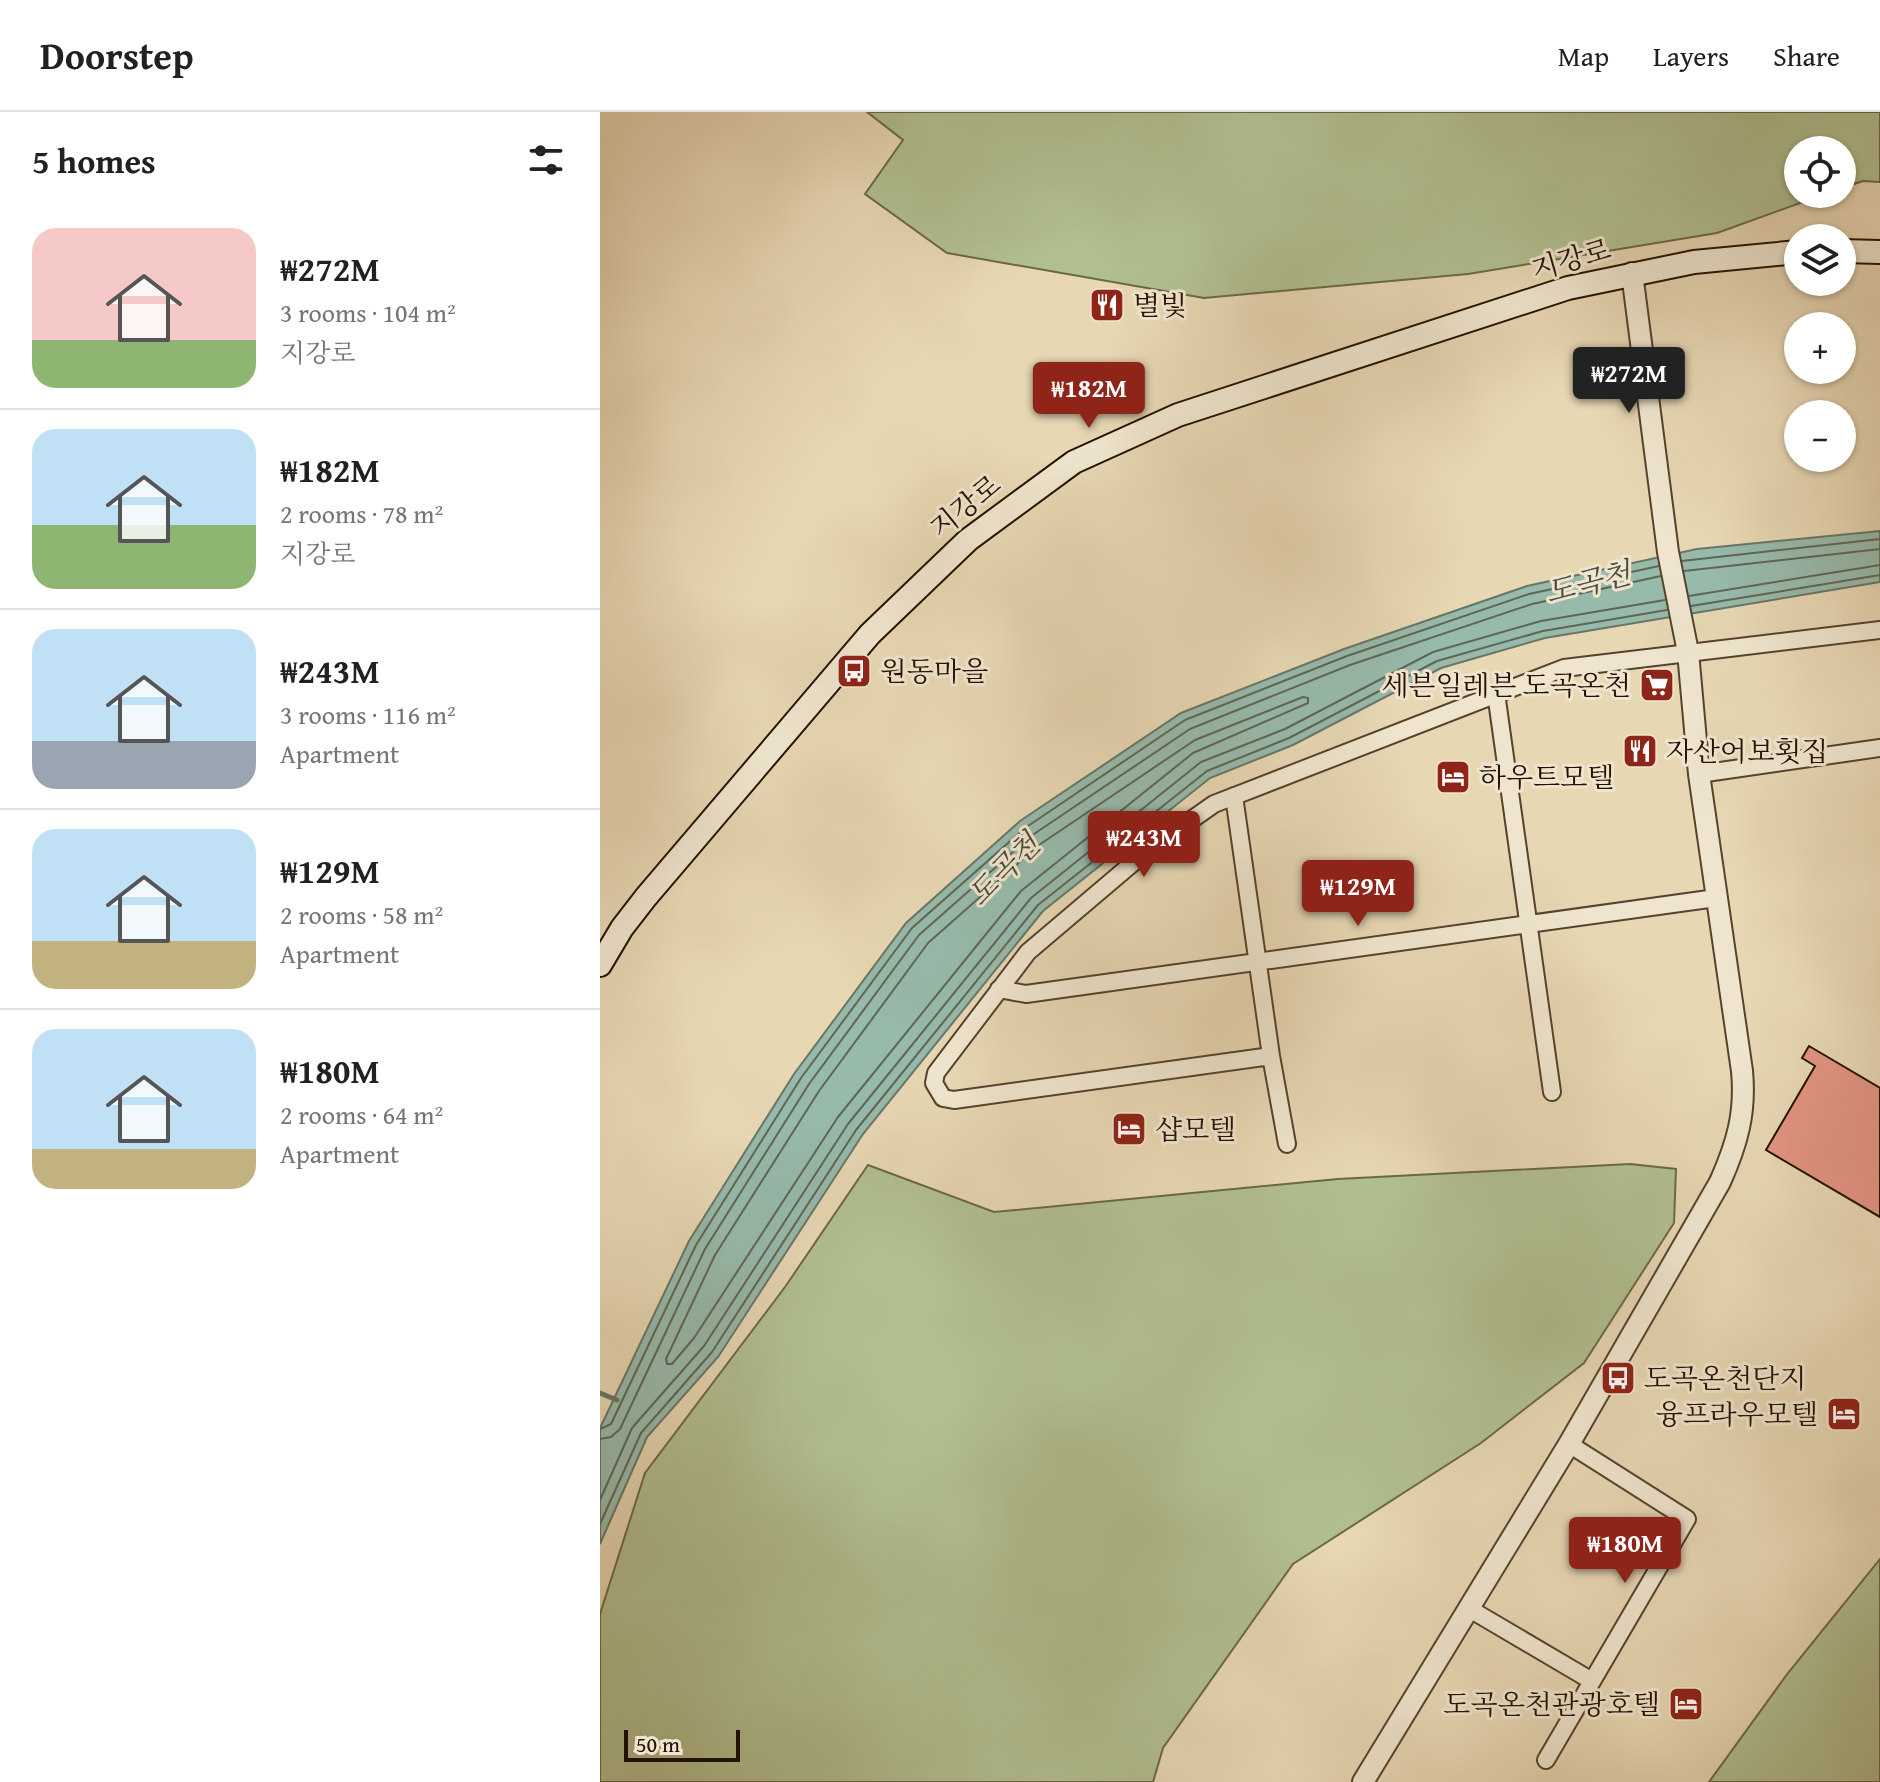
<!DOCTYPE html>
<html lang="en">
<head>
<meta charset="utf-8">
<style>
  :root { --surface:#fff; --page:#f6f6f6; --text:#202124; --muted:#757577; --line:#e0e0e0; --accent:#8f2418 }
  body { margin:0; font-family:"Gentium Book Plus","Noto Serif KR",serif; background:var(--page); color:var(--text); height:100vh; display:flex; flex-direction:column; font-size:30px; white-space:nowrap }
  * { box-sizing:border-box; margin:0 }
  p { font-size:26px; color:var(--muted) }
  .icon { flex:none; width:44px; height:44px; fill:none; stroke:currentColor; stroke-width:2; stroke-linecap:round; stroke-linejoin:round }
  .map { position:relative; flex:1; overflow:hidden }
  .sheet { display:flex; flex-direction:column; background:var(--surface); width:600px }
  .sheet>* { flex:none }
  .controls { position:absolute; left:1184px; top:24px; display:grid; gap:16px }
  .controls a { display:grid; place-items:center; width:72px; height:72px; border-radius:50%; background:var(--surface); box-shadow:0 2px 6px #0004; font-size:40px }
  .scale { position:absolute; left:24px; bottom:20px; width:116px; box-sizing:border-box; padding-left:8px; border:4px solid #251100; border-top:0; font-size:22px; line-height:28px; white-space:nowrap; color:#251100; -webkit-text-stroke:6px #efe5ce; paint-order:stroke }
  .price { position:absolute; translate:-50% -68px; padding:0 18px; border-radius:8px; background:var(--accent); color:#fff; font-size:26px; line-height:52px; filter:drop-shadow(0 2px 4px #0008) }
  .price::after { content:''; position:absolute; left:50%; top:48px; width:24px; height:18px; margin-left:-12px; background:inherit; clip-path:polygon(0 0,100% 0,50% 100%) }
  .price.current { background:#222; color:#fff }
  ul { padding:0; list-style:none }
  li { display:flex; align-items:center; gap:24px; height:200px; padding:0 32px }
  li+li { border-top:2px solid var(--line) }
  li span { display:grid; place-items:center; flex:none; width:224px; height:160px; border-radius:24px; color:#555 }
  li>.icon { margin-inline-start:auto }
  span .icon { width:96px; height:96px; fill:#fffc; stroke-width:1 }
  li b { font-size:34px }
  h2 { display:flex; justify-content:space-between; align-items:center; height:96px; padding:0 32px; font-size:34px }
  header { display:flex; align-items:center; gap:48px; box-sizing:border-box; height:112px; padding:0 40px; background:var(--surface); border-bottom:2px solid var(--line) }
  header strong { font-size:38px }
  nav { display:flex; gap:44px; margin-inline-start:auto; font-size:28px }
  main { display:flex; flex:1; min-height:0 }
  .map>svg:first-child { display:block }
  .green { fill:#b1bf90; stroke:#6b6848; stroke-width:2 }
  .water { fill:#97baab; stroke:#697667; stroke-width:2 }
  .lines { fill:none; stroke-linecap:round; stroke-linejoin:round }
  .shore { stroke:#5e6656; stroke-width:2 }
  .stream { stroke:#697667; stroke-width:5 }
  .building { fill:#e29482; stroke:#251100; stroke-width:2 }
  .minor-casing { stroke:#56422d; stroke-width:20 }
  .tertiary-casing { stroke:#56422d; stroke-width:24 }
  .secondary-casing { stroke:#251100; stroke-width:26 }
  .minor { stroke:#efe5ce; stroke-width:16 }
  .tertiary { stroke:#efe5ce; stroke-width:20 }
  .secondary { stroke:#efe5ce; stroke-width:22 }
  .labels { text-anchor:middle; stroke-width:6; stroke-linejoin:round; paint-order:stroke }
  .street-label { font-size:28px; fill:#251100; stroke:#efe5ce }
  .poi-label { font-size:28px; fill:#251100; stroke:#efe5ce; text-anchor:start }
  .water-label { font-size:30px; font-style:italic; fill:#4d4c3c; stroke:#efe5ce }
</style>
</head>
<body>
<header>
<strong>Doorstep</strong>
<nav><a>Map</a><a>Layers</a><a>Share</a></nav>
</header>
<main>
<section class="sheet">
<h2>5 homes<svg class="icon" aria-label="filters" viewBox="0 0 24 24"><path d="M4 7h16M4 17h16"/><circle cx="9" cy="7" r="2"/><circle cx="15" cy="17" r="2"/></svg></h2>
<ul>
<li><span style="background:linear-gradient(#f6c9c9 70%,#8fb573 0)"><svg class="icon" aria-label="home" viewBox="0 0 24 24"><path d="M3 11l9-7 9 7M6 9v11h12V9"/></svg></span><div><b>₩272M</b><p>3 rooms · 104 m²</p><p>지강로</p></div></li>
<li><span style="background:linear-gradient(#bfe0f5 60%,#8fb573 0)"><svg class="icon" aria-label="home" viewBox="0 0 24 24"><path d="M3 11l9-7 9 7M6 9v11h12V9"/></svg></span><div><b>₩182M</b><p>2 rooms · 78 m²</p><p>지강로</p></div></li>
<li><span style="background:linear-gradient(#bfe0f5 70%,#9aa5b1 0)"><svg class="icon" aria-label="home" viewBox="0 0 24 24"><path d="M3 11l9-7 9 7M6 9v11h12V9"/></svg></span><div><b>₩243M</b><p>3 rooms · 116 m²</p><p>Apartment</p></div></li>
<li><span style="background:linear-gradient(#bfe0f5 70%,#c2b280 0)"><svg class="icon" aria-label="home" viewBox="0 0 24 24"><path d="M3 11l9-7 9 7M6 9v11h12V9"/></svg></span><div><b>₩129M</b><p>2 rooms · 58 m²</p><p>Apartment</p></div></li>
<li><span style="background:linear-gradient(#bfe0f5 75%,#c2b280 0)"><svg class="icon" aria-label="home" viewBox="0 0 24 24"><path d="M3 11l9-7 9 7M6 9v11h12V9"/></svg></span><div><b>₩180M</b><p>2 rooms · 64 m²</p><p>Apartment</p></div></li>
</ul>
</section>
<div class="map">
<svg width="1280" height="1670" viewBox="0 0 1280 1670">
  <rect width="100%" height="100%" fill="#e7d7b3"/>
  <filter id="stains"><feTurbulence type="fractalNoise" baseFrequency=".0025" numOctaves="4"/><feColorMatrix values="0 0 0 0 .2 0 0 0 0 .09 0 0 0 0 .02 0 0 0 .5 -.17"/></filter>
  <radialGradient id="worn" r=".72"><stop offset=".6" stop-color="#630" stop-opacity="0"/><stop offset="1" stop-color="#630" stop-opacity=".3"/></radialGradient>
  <!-- green -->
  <path class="green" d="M267,0H1280V70L1263,69L1242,76V38H1198V82H1225L1117,121L868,162L604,186L347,141L265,82L303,28Z
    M1030,1052L1076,1057L1074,1111L984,1251L881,1331L693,1452L563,1636L553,1670H0V1502L45,1361L185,1175L268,1053L394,1100L738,1067Z
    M1280,1447V1670H1109L1188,1561Z"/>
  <!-- water -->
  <path class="water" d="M1280,419V470L945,526L841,556L693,633L610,666L443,799L263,1022L118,1245L47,1325L0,1432V1316L89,1129L194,962L306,811L420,709L581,601L744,537L927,474L1097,437Z"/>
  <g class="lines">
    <!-- shore -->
    <path class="shore" d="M1082,449L1280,427
      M1084,459L1280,437
      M1089,484L1280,453
      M1091,494L1280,463
      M703,585L708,586V591L593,641L421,779L238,1005L94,1226L72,1252H67L66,1247L115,1143L219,979L328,831L439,733L595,628Z
      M0,1317L11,1312L96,1133L201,966L312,816L425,716L585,608L747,544L929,482L1059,454
      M0,1327L11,1325L20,1317L105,1137L209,972L319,823L431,724L590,617L750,553L932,492L1061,464
      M0,1388L32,1316L104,1234L248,1012L431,786L601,650L685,617L833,540L941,509L1065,488
      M0,1412L41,1321L112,1240L256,1018L438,793L607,659L689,626L837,549L943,519L1067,498"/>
    <!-- stream -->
    <path class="stream" d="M0,1281L17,1288"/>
  </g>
  <!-- building -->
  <path class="building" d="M1209,934L1280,976V1105L1166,1038L1215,954L1202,946Z"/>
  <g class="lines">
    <!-- minor casing -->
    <g class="minor-casing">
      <path id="minor" d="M896,581L952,980
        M1099,662L1280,636
        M634,684L671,944L687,1032
        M399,877L426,882L1116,786
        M671,944L354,988L343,986L334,971L336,961L428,840L547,739L614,692L964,556L1280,518
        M868,1496L992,1569
        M946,1648L1087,1407L969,1332"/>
    </g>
    <!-- tertiary casing -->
    <g class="tertiary-casing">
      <path id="tertiary" d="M763,1670L969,1332L1120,1070C1137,1032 1146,1001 1142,959L1099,662L1088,540L1068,440L1032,161"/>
    </g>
    <!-- secondary casing -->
    <g class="secondary-casing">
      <path id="secondary" d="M1242,139L1280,140
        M0,853L22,816L46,785L270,522L368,428L474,350L578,303L968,176L1094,150L1198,140"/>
    </g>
    <!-- minor -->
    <use href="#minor" class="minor"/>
    <!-- tertiary -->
    <use href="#tertiary" class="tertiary"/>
    <!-- secondary -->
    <use href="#secondary" class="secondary"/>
  </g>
  <!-- icons -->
  <defs>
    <g id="restaurant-square" transform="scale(1.8)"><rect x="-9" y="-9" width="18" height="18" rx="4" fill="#8f2418" stroke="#efe5ce"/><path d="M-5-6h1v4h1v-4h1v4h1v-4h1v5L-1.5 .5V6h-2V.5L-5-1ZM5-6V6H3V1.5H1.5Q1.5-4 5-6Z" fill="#fff"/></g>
    <g id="bus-square" transform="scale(1.8)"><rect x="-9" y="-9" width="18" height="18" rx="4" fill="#8f2418" stroke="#efe5ce"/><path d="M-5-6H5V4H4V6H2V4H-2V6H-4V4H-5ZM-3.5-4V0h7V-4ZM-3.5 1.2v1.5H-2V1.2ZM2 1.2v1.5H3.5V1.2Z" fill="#fff"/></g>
    <g id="supermarket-square" transform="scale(1.8)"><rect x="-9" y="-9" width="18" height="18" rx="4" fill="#8f2418" stroke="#efe5ce"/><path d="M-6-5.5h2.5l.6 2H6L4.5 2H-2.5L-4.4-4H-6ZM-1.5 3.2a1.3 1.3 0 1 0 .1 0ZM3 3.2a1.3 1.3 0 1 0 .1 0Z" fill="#fff"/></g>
    <g id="hotel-square" transform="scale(1.8)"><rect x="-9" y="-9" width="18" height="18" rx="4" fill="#8f2418" stroke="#efe5ce"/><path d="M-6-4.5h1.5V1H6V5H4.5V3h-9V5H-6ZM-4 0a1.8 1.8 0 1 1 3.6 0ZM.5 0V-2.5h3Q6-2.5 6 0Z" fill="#fff"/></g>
  </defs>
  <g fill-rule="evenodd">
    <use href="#restaurant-square" x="507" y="193"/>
    <use href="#bus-square" x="254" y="559"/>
    <use href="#supermarket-square" x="1057" y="573"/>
    <use href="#restaurant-square" x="1040" y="639"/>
    <use href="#hotel-square" x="853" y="665"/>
    <use href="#hotel-square" x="529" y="1017"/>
    <use href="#bus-square" x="1018" y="1266"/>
    <use href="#hotel-square" x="1244" y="1302"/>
    <use href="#hotel-square" x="1086" y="1592"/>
  </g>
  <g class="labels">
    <!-- street labels -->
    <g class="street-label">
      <text transform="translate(971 147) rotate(-16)" y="10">지강로</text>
      <text transform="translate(365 394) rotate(-39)" y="10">지강로</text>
    </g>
    <!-- poi labels -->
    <g class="poi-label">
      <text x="533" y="203">별빛</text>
      <text x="280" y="569">원동마을</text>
      <text x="1031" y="583" text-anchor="end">세븐일레븐 도곡온천</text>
      <text x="1066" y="649">자산어보횟집</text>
      <text x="879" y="675">하우트모텔</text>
      <text x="555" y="1027">샵모텔</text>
      <text x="1044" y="1276">도곡온천단지</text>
      <text x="1218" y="1312" text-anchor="end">융프라우모텔</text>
      <text x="1060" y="1602" text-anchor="end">도곡온천관광호텔</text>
    </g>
    <!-- water labels -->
    <g class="water-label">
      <text transform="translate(988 471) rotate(-14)" y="10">도곡천</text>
      <text transform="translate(404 758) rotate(-45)" y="10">도곡천</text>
    </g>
  </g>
  <rect width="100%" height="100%" filter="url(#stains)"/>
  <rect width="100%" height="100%" fill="url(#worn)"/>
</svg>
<div class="controls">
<a><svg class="icon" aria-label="locate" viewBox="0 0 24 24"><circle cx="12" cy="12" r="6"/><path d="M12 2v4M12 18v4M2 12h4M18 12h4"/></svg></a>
<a><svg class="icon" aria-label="layers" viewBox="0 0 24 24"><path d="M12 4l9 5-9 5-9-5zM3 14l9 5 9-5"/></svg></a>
<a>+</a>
<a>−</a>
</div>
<div class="scale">50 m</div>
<b class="price current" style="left:1029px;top:303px">₩272M</b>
<b class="price" style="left:489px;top:318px">₩182M</b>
<b class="price" style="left:544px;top:767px">₩243M</b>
<b class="price" style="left:758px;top:816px">₩129M</b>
<b class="price" style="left:1025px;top:1473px">₩180M</b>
</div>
</main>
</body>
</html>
